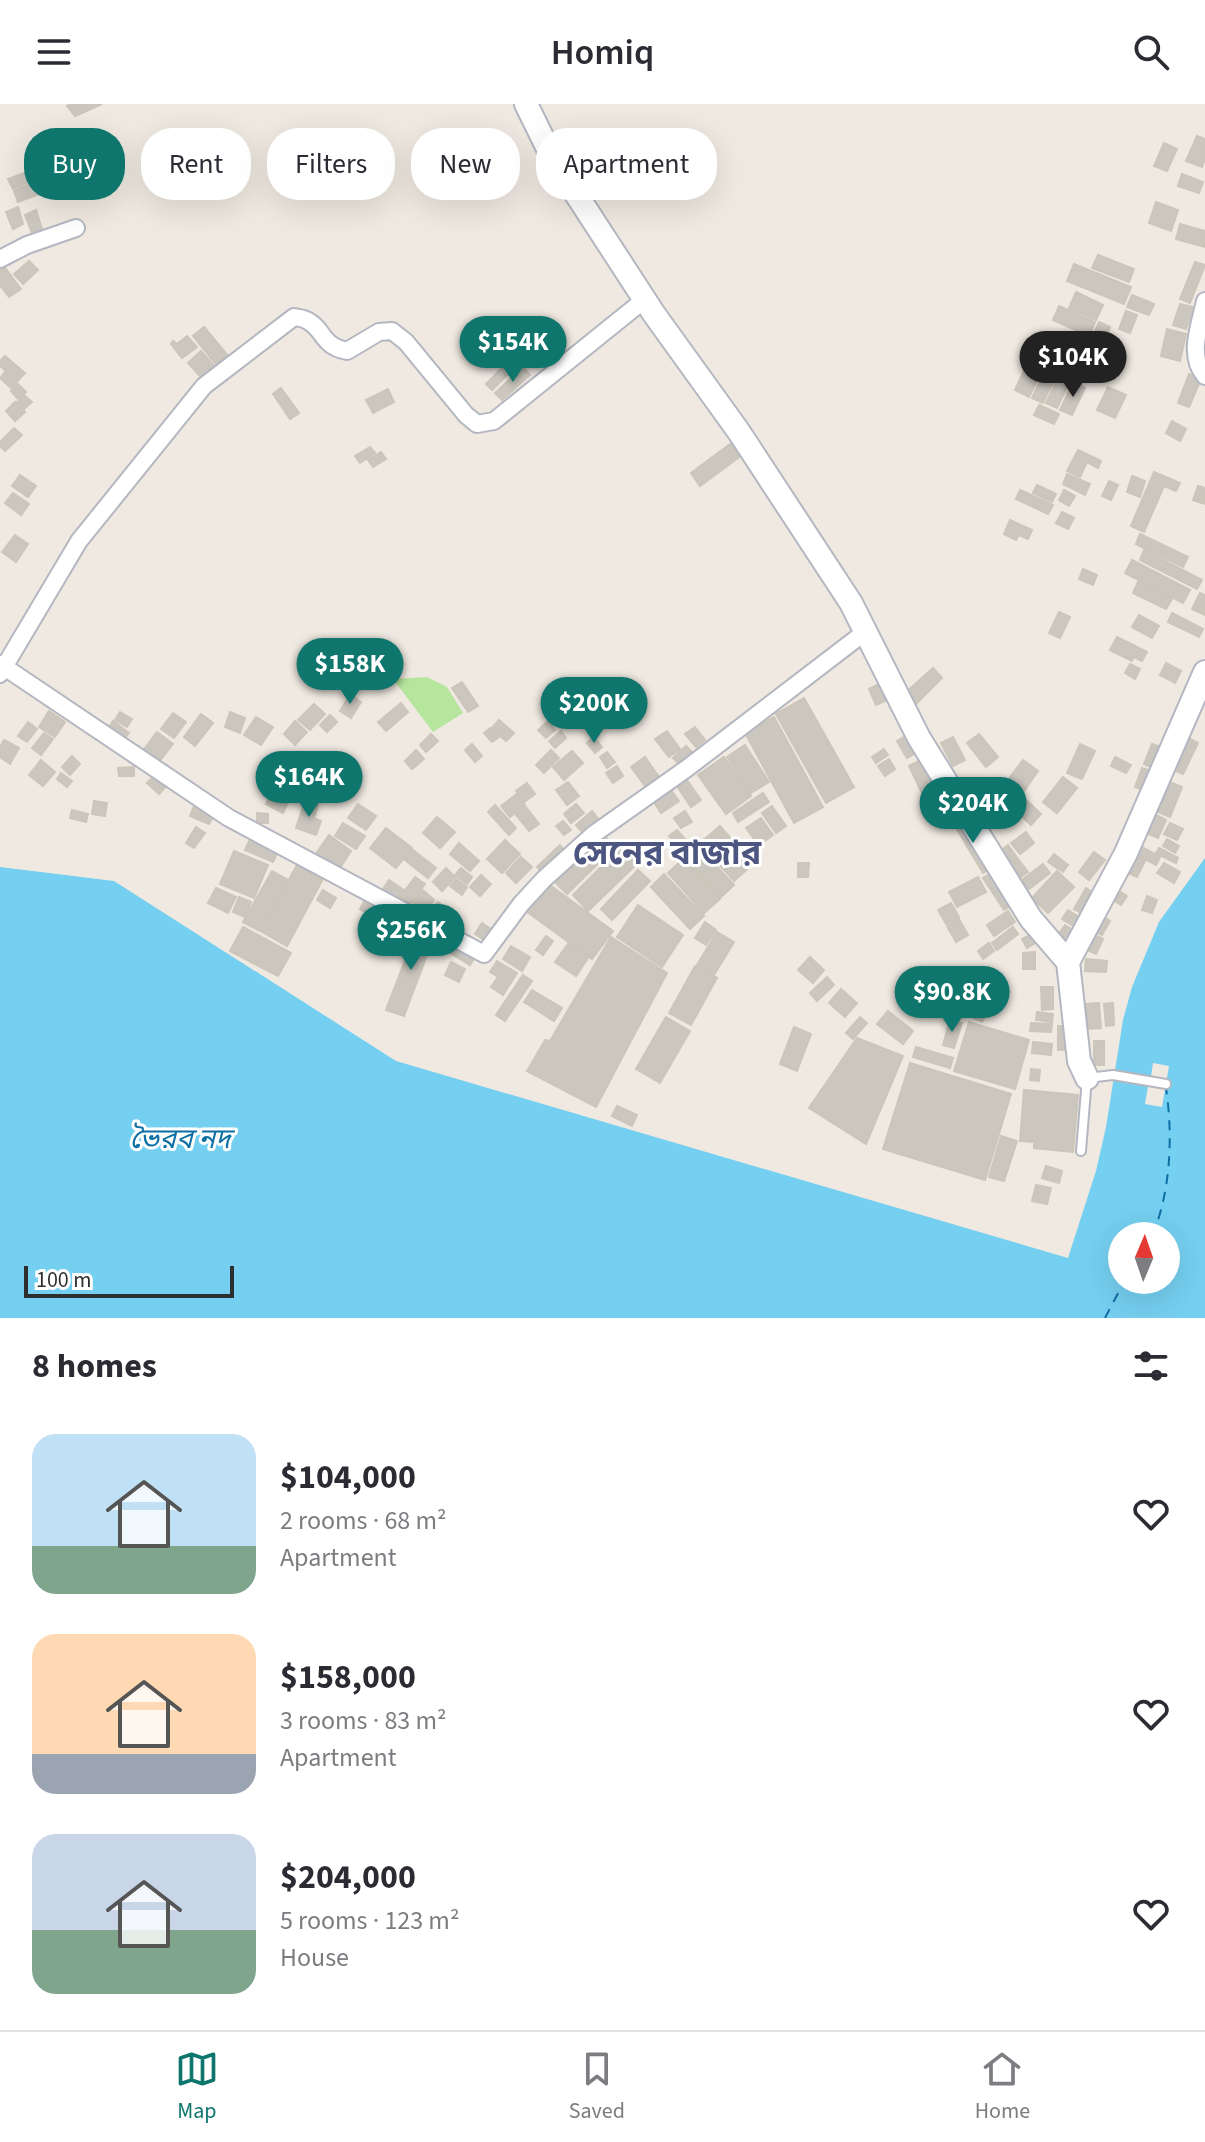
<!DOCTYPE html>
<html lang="en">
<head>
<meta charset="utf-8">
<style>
  :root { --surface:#fff; --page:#f2f2f3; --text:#2b2b33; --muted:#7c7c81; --line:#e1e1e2; --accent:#0f766e }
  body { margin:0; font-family:"Source Sans 3","Noto Sans Bengali",sans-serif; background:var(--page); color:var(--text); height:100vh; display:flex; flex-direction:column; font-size:30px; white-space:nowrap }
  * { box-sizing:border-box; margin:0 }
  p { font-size:26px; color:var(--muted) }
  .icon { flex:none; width:44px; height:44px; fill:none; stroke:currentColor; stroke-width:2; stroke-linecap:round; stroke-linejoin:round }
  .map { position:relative; height:1214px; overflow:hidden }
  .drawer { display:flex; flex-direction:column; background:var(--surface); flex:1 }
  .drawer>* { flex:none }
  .guide { position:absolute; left:24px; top:24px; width:800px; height:72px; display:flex; gap:16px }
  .needle { width:52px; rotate:2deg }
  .buttons { position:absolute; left:1108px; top:1118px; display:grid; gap:16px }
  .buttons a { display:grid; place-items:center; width:72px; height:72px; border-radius:50%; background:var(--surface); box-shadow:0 8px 32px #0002; font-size:40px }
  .scale { position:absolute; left:24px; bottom:20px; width:210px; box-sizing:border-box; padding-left:8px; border:4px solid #2e2e2e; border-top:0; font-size:22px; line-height:28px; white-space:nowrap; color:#2e2e2e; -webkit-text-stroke:6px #fff; paint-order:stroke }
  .price { position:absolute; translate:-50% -68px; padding:0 18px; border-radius:28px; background:var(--accent); color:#fff; font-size:26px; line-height:52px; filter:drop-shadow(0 2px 4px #0008) }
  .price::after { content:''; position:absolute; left:50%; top:48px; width:24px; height:18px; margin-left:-12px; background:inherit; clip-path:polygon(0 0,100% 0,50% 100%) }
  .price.active { background:#222; color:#fff }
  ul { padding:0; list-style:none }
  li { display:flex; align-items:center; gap:24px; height:200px; padding:0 32px }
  li span { display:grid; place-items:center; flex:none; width:224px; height:160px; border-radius:24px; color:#555 }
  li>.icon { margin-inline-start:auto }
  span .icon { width:96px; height:96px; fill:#fffc; stroke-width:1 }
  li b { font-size:34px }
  h2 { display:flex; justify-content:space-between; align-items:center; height:96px; padding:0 32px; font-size:34px }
  .pill { padding:0 28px; border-radius:32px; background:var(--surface); box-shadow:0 8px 32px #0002; font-size:28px; line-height:72px }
  .pill.active { background:var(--accent); color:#fff }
  header { display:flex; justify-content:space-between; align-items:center; height:104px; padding:0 32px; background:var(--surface); font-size:36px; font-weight:600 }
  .dock { display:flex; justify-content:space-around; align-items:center; height:112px; border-top:2px solid var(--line); background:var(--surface); font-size:22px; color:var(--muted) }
  .dock a { display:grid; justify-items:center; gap:4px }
  .dock .active { color:var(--accent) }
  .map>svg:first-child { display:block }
  .green { fill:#b6e59e }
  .water { fill:#75cff0; fill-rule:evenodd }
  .pier { fill:#efe9e1 }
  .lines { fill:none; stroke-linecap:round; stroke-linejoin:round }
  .ferry { stroke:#0d6fa3; stroke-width:2; stroke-dasharray:10 8; stroke-linecap:butt }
  .building { fill:#cbc7bf; stroke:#cbc5ba; stroke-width:2 }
  .service-casing { stroke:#b4b7c1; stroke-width:12 }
  .minor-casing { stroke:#b4b7c1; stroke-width:20 }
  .secondary-casing { stroke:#b4b7c1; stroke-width:26 }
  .service { stroke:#fff; stroke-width:8 }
  .minor { stroke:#fff; stroke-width:16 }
  .secondary { stroke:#fff; stroke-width:22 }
  .labels { text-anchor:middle; stroke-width:6; stroke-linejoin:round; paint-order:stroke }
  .water-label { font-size:28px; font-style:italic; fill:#0d6fa3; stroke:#fff }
  .district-label { font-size:34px; font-weight:bold; fill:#4d5680; stroke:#fff }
</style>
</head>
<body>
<header><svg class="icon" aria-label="menu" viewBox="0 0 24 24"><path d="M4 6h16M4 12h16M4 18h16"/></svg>Homiq<svg class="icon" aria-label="search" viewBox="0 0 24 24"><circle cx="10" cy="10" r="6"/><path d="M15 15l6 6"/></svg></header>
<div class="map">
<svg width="1205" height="1214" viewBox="0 0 1205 1214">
  <rect width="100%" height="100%" fill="#efe9e1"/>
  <!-- green -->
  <path class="green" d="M427,573L447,583L463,609L433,628L393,575Z"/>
  <!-- water -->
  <path class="water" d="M1205,754V1214H0V763L114,777L396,957L1068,1154L1096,1067L1106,1023L1123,916L1132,883L1159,818ZM1122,1132H1166V1176H1122Z"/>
  <!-- pier -->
  <path class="pier" d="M1153,959L1169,962L1162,1003L1145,1000L1148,982L1112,976L1114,967L1151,973Z"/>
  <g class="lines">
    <!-- ferry -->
    <path class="ferry" d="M1152,1132C1171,1088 1173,1031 1166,984
      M1105,1214L1125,1176"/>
  </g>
  <!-- building -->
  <path class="building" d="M70,0H102L75,12L67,2Z
    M1197,32L1205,35V55L1202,63L1186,57Z
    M1164,39L1177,45L1167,67L1154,62Z
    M27,68L32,76L13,85L8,75Z
    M1182,70L1203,78L1199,89L1178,82Z
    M33,78L39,90L18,98L14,87Z
    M1156,98L1178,106L1171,127L1149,119Z
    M18,103L23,120L13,125L6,108Z
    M36,106L42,125L32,129L25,111Z
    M1180,120L1205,127V143L1176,135Z
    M1098,151L1134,165L1129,178L1092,164Z
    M0,157L21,185L9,193L0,181Z
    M29,157L38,166L23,180L14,170Z
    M1195,158L1205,161L1190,199L1180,195Z
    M1074,160L1131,183L1124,200L1067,177Z
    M1076,188L1103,201L1096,216L1069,204Z
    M1132,191L1154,200L1149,211L1127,203Z
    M1180,200L1193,203L1186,225L1173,221Z
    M1059,202L1095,218L1089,232L1053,216Z
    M1126,207L1137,211L1130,229L1119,225Z
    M1099,218L1110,223L1099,250L1087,245Z
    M204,223L229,253L218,263L193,232Z
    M1167,225L1186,230L1180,257L1161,252Z
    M187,232L197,243L182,254L171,240L173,237L177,240Z
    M1078,243L1098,252L1086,278L1066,269Z
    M201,247L214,262L201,273L188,259Z
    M5,252L25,269L11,284L0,274L6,267L0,262V257Z
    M1028,258L1043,265L1029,293L1015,286Z
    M507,259L513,265L492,286L486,280Z
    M523,263L530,271L502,296L495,289Z
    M1045,267L1056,272L1043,299L1032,294Z
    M1189,270L1201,275L1189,303L1178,299Z
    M1059,272L1070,277L1057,304L1046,299Z
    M1073,278L1085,284L1072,311L1060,306Z
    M18,280L26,288L18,295L11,287Z
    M1108,283L1126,291L1115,314L1097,306Z
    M281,284L299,309L290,315L273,290Z
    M388,285L394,298L373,309L366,296Z
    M24,291L32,298L24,305L17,298Z
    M15,298L25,308L15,317L6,307Z
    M1039,301L1059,310L1054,320L1034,311Z
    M1172,317L1186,325L1180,337L1166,329Z
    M14,324L22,331L5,347L0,342V338Z
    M733,338L742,351L700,382L691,369Z
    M370,343L375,349L360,359L355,352Z
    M1078,346L1101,357L1098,364L1087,358L1080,373L1067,367Z
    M381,348L386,355L373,363L368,356Z
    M1154,368L1180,379L1176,387L1164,382L1144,428L1131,422Z
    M1067,370L1090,380L1085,391L1063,380Z
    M20,371L36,382L28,393L12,382Z
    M1132,372L1145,377L1140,393L1127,388Z
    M1109,377L1118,381L1111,396L1102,392Z
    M1037,381L1056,390L1052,398L1033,389Z
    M1198,382L1205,384V400L1193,396Z
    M1020,386L1053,401L1048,410L1016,395Z
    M1064,386L1075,392L1069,402L1059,396Z
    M13,389L29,400L21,411L5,399Z
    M1062,408L1074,414L1068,425L1056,419Z
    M1010,416L1032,426L1028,435L1019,431L1016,436L1004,430Z
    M1140,430L1188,453L1183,463L1136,440Z
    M15,431L28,440L16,458L2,448Z
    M1144,446L1202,476L1197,485L1140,456Z
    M1132,456L1190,486L1183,499L1125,469Z
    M1083,465L1097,471L1093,481L1079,475Z
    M1138,478L1172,495L1166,505L1133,489Z
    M1200,489L1205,491V511L1192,505Z
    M1059,508L1070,513L1060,534L1049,529Z
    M1172,509L1203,525L1199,533L1168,518Z
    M1139,511L1159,522L1152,534L1132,523Z
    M1117,533L1147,548L1142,557L1134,553L1132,557L1110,546Z
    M1166,559L1181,567L1175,579L1160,571Z
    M1130,560L1140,565L1135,575L1125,569Z
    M933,564L942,574L910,606L902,592Z
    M462,578L478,602L468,608L452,584Z
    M881,579L889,595L876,601L869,585Z
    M350,591L361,598L351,614L340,607Z
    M804,594L854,683L826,699L776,610Z
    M401,599L408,608L386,627L378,618Z
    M314,600L325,610L310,626L298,616Z
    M49,607L65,618L55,633L39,623Z
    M120,608L132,615L127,623L115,616Z
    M230,608L245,614L240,629L225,623Z
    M173,609L186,618L174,634L161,625Z
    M201,610L213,619L195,642L184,633Z
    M330,611L337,618L327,628L320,621Z
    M256,613L273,623L261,641L244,631Z
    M774,613L823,703L794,719L745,629Z
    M499,616L514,629L506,637L492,624Z
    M113,617L129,629L123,636L108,625Z
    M295,617L307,628L295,641L284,630Z
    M548,617L555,626L546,634L538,626Z
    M28,618L37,625L27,638L18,632Z
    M695,623L705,636L696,643L685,630Z
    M490,624L499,633L492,638L484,629Z
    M561,627L566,634L555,644L549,637Z
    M667,627L680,645L669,653L655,635Z
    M157,628L173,640L158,659L142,648Z
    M912,628L922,645L907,654L897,637Z
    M44,629L53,635L41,651L32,644Z
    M431,630L438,637L426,648L420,641Z
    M979,630L998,653L986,663L967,639Z
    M1184,632L1198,639L1183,670L1169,664Z
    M594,633L602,643L595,649L587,639Z
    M953,633L965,656L953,662L941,639Z
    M4,636L19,644L10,660L0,653V643Z
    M472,640L482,652L475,658L465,646Z
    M1080,640L1095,647L1082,675L1067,669Z
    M1152,640L1164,644L1155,665L1144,660Z
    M745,641L769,678L751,689L727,653Z
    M686,642L696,652L683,664L673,654Z
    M884,645L888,651L876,659L872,653Z
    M416,646L424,655L412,665L405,657Z
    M551,646L559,654L544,669L536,661Z
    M572,647L583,659L564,676L553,663Z
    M607,648L615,658L607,664L600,653Z
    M322,651L336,659L325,677L311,669Z
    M72,652L80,660L70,671L62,663Z
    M645,653L661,676L647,685L631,663Z
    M724,653L751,692L726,710L698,671Z
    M1115,653L1131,661L1126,669L1111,662Z
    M924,654L938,681L922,689L909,662Z
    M889,655L895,665L885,672L878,662Z
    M41,656L55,668L43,682L29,671Z
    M1023,656L1038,667L1024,687L1008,676Z
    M617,662L623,672L613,679L606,669Z
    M134,663V672H119L118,664Z
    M1142,664L1154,668L1147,688L1135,683Z
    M61,669L72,677L67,683L57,675Z
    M156,670L167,681L159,690L147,679Z
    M1063,673L1077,684L1057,709L1043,698Z
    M687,676L701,696L691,703L677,682Z
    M1167,677L1182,683L1170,713L1156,707Z
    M313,678L328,685L322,698L307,692Z
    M568,678L579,692L567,701L556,686Z
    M527,679L535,690L524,698L516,687Z
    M671,686L679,697L661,709L654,698Z
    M273,687L289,696L283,709L266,700Z
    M763,689L769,698L738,718L733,709Z
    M517,690L525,701L510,713L501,702Z
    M1020,690L1041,710L1031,721L1010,701Z
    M94,697L107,699L105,712L92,710Z
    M305,697L318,701L314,714L321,717L316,731L296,724Z
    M358,700L376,712L366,726L348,714Z
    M576,700L584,709L571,719L564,710Z
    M495,701L516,724L509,731L488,708Z
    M194,702L214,711L209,720L190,712Z
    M772,702L786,722L776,729L762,709Z
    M526,703L539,720L529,727L516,711Z
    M72,706L88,710L86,718L70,714Z
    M592,707L601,718L585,731L576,721Z
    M685,707L692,718L681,724L674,714Z
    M257,709L268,710V719H257Z
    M1154,710L1166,716L1158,734L1146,729Z
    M437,713L455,728L440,744L423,729Z
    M761,714L773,731L759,741L746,724Z
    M963,714L993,763L983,769L953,719Z
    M563,717L571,726L564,731L556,722Z
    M343,719L365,732L356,745L335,732Z
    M1170,719L1183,725L1177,736L1164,730Z
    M720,722L753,760L734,777L700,739Z
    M196,723L205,729L194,744L186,739Z
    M386,724L412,744L396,764L370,744Z
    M677,726L687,737L679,744L669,732Z
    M1026,728L1034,739L1020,750L1011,739Z
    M602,730L615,743L567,790L554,777Z
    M329,731L351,747L338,767L315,751Z
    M251,733L279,745L273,758L245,746Z
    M1167,735L1179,742L1175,749L1163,742Z
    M505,736L520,750L502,769L487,755Z
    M459,739L479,757L470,767L450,750Z
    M625,739L641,756L588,807L573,791Z
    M696,740L734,781L721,793L683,752Z
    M560,741L567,750L545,770L537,763Z
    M1008,741L1018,755L1009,760L1000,747Z
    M1140,742L1160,753L1156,761L1136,750Z
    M1159,744L1178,754L1176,759L1156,749Z
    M413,746L436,764L428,774L405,756Z
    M234,747L268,761L254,794L220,780Z
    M1094,748L1105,756L1089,776L1079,768Z
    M1054,750L1068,761L1063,768L1048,758Z
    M1135,752L1145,757L1137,773L1126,768Z
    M521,753L532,763L516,779L506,769Z
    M683,755L720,795L704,809L668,769Z
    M1019,756L1028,768L1018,775L1009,763Z
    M298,759L324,773L287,842L261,827Z
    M798,759H809L808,773H798Z
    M1164,759L1180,768L1174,779L1157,769Z
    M1043,760L1050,769L1029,785L1022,776Z
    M446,764L455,773L442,787L433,778Z
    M461,764L472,773L467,780L455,771Z
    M638,766L650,777L612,816L601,805Z
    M272,767L288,776L260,827L243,818Z
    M994,767L1015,799L1004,806L983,774Z
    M1057,767L1074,783L1048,809L1032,794Z
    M664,770L704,812L690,825L651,783Z
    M481,771L491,780L480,792L470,783Z
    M415,773L425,780L410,800L400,793Z
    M978,773L986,788L957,803L949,788Z
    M456,775L467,783L462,791L450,782Z
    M389,776L404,786L397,795L383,785Z
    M547,779L613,827L592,855L526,807Z
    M216,784L236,793L228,809L208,799Z
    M1086,784L1097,791L1085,811L1074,805Z
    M1116,785L1127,792L1121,801L1110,794Z
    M323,786L336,794L330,804L317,796Z
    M423,786L434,796L425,807L413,798Z
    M367,792L413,818L406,831L360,805Z
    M1147,792L1157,796L1152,809L1142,806Z
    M239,793L251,798L245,813L233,808Z
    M438,798L446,805L435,817L427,809Z
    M951,799L959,813L946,820L938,806Z
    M638,801L683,831L662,863L617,833Z
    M1068,806L1082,815L1077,824L1062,815Z
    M1008,807L1015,818L994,832L987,821Z
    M1101,811L1110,817L1102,831L1092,826Z
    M959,815L968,831L956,838L947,822Z
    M705,818L716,826L706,841L695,834Z
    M482,819L495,828L487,838L475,830Z
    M1065,821L1073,826L1065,839L1056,834Z
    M243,823L291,849L278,872L230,847Z
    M418,823L435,830L404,912L386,906Z
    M1013,823L1018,830L997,846L992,839Z
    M717,828L734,838L714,871L697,861Z
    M1036,828L1040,836L1027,844L1022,835Z
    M1091,829L1103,835L1096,850L1083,844Z
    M546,832L553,837L543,851L536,846Z
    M611,833L667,869L596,1003L527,967L545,936L550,937Z
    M453,837L476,851L470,861L447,847Z
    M989,839L994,847L983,855L978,847Z
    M568,840L588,854L576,872L555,858Z
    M511,842L530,853L522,867L503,855Z
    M1035,848V865H1023V849Z
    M810,853L824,866L813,879L798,866Z
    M1086,855L1107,857L1106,868L1085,867Z
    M497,857L517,869L503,891L491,883L498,873L490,868Z
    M451,858L465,865L459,878L445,871Z
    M695,862L717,874L691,921L669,909Z
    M523,871L532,877L505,917L496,911Z
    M827,873L834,881L817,897L810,889Z
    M945,878L953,884L944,897L936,891Z
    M958,879L993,896L982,918L947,901Z
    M1041,883H1053V905L1042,906Z
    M841,885L857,899L845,913L829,899Z
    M532,886L562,904L554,917L524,898Z
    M1099,899L1101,924L1088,925L1086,900Z
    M1113,899L1114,921L1106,922L1104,900Z
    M888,907L913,927L903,940L877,920Z
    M1037,908L1053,910L1052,918L1036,916Z
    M666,913L690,927L660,979L636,965Z
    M860,913L867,919L853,935L846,929Z
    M950,916L962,919L954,944L943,941Z
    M969,918L1029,936L1015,985L954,967Z
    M1031,919L1052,920L1051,928L1030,927Z
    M1058,922H1066V946H1058Z
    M794,923L811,930L797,967L780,960Z
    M857,934L903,952L866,1040L809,1004Z
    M1094,937H1104V961H1094Z
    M1033,938L1052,940L1051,951L1032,949Z
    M916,943L953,954L950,964L913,953Z
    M910,959L1011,990L985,1076L883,1045Z
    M1031,965L1040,966L1039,977L1030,976Z
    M1024,986L1078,991L1073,1048L1034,1044V1038L1020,1037Z
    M617,1002L637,1011L632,1022L612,1012Z
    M1001,1032L1017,1037L1004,1077L989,1073Z
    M1046,1062L1062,1067L1059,1079L1042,1074Z
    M1036,1081L1051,1084L1047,1100L1032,1097Z"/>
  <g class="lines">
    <!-- service casing -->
    <g class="service-casing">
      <path id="service" d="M1081,1047L1087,974L1113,971L1166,980"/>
    </g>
    <!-- minor casing -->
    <g class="minor-casing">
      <path id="minor" d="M0,155L27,141L76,124
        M1205,197C1200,221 1187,251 1205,272
        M0,560L229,714L484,850L521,800L544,775L594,730L686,665L865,528
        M0,570L79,437L204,282L294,213C299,214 304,214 308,217C324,225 321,242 347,247L379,228L392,227L406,238L466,311L477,320L494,317L644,196"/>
    </g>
    <!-- secondary casing -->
    <g class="secondary-casing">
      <path id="secondary" d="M526,0L552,53L654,210L739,328L851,499L919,634L1031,815L1068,858L1079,957L1087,974
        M1068,858L1126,749L1205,568"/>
    </g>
    <!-- service -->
    <use href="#service" class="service"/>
    <!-- minor -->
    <use href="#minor" class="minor"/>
    <!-- secondary -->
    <use href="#secondary" class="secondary"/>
  </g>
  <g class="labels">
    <!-- water labels -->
    <g class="water-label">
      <text x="180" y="1044">ভৈরব নদ</text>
    </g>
    <!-- district labels -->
    <g class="district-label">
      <text x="667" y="760">সেনের বাজার</text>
    </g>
  </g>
</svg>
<div class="buttons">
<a><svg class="needle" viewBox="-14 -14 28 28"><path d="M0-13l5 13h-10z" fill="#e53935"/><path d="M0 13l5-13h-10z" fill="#7c7c81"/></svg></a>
</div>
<div class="scale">100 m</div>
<b class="price" style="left:513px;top:280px">$154K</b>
<b class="price active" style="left:1073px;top:295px">$104K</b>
<b class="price" style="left:350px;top:602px">$158K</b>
<b class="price" style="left:594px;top:641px">$200K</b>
<b class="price" style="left:309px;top:715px">$164K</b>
<b class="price" style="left:973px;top:741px">$204K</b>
<b class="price" style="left:411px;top:868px">$256K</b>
<b class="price" style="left:952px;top:930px">$90.8K</b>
<div class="guide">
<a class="pill active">Buy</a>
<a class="pill">Rent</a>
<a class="pill">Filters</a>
<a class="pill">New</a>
<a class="pill">Apartment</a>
</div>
</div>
<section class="drawer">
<h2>8 homes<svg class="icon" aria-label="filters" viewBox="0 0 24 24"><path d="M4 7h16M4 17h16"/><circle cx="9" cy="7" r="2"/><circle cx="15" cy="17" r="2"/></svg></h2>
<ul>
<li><span style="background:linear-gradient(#bfe0f5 70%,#7fa58c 0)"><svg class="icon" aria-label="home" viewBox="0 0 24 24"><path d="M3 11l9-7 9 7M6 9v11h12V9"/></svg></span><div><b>$104,000</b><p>2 rooms · 68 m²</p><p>Apartment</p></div><svg class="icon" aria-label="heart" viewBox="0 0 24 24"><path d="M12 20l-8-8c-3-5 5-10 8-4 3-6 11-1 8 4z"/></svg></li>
<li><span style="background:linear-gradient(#ffd9b3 75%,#9aa5b1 0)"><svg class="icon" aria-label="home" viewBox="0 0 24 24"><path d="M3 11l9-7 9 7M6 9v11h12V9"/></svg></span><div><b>$158,000</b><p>3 rooms · 83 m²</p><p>Apartment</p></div><svg class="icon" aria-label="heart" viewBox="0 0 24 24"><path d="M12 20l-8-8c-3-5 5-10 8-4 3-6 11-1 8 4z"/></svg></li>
<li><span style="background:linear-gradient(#c9d6e8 60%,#7fa58c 0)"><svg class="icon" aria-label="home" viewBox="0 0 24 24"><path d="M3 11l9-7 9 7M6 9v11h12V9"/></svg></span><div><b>$204,000</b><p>5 rooms · 123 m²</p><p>House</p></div><svg class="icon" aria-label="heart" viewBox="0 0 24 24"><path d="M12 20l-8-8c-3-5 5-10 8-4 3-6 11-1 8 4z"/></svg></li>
</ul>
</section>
<nav class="dock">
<a class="active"><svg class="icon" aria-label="map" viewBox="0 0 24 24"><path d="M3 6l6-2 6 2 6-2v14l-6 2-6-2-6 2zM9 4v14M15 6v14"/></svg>Map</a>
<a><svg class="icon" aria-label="saved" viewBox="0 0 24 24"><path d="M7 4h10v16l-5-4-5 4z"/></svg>Saved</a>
<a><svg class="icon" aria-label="home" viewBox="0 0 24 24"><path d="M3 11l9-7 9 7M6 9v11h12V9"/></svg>Home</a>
</nav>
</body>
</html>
